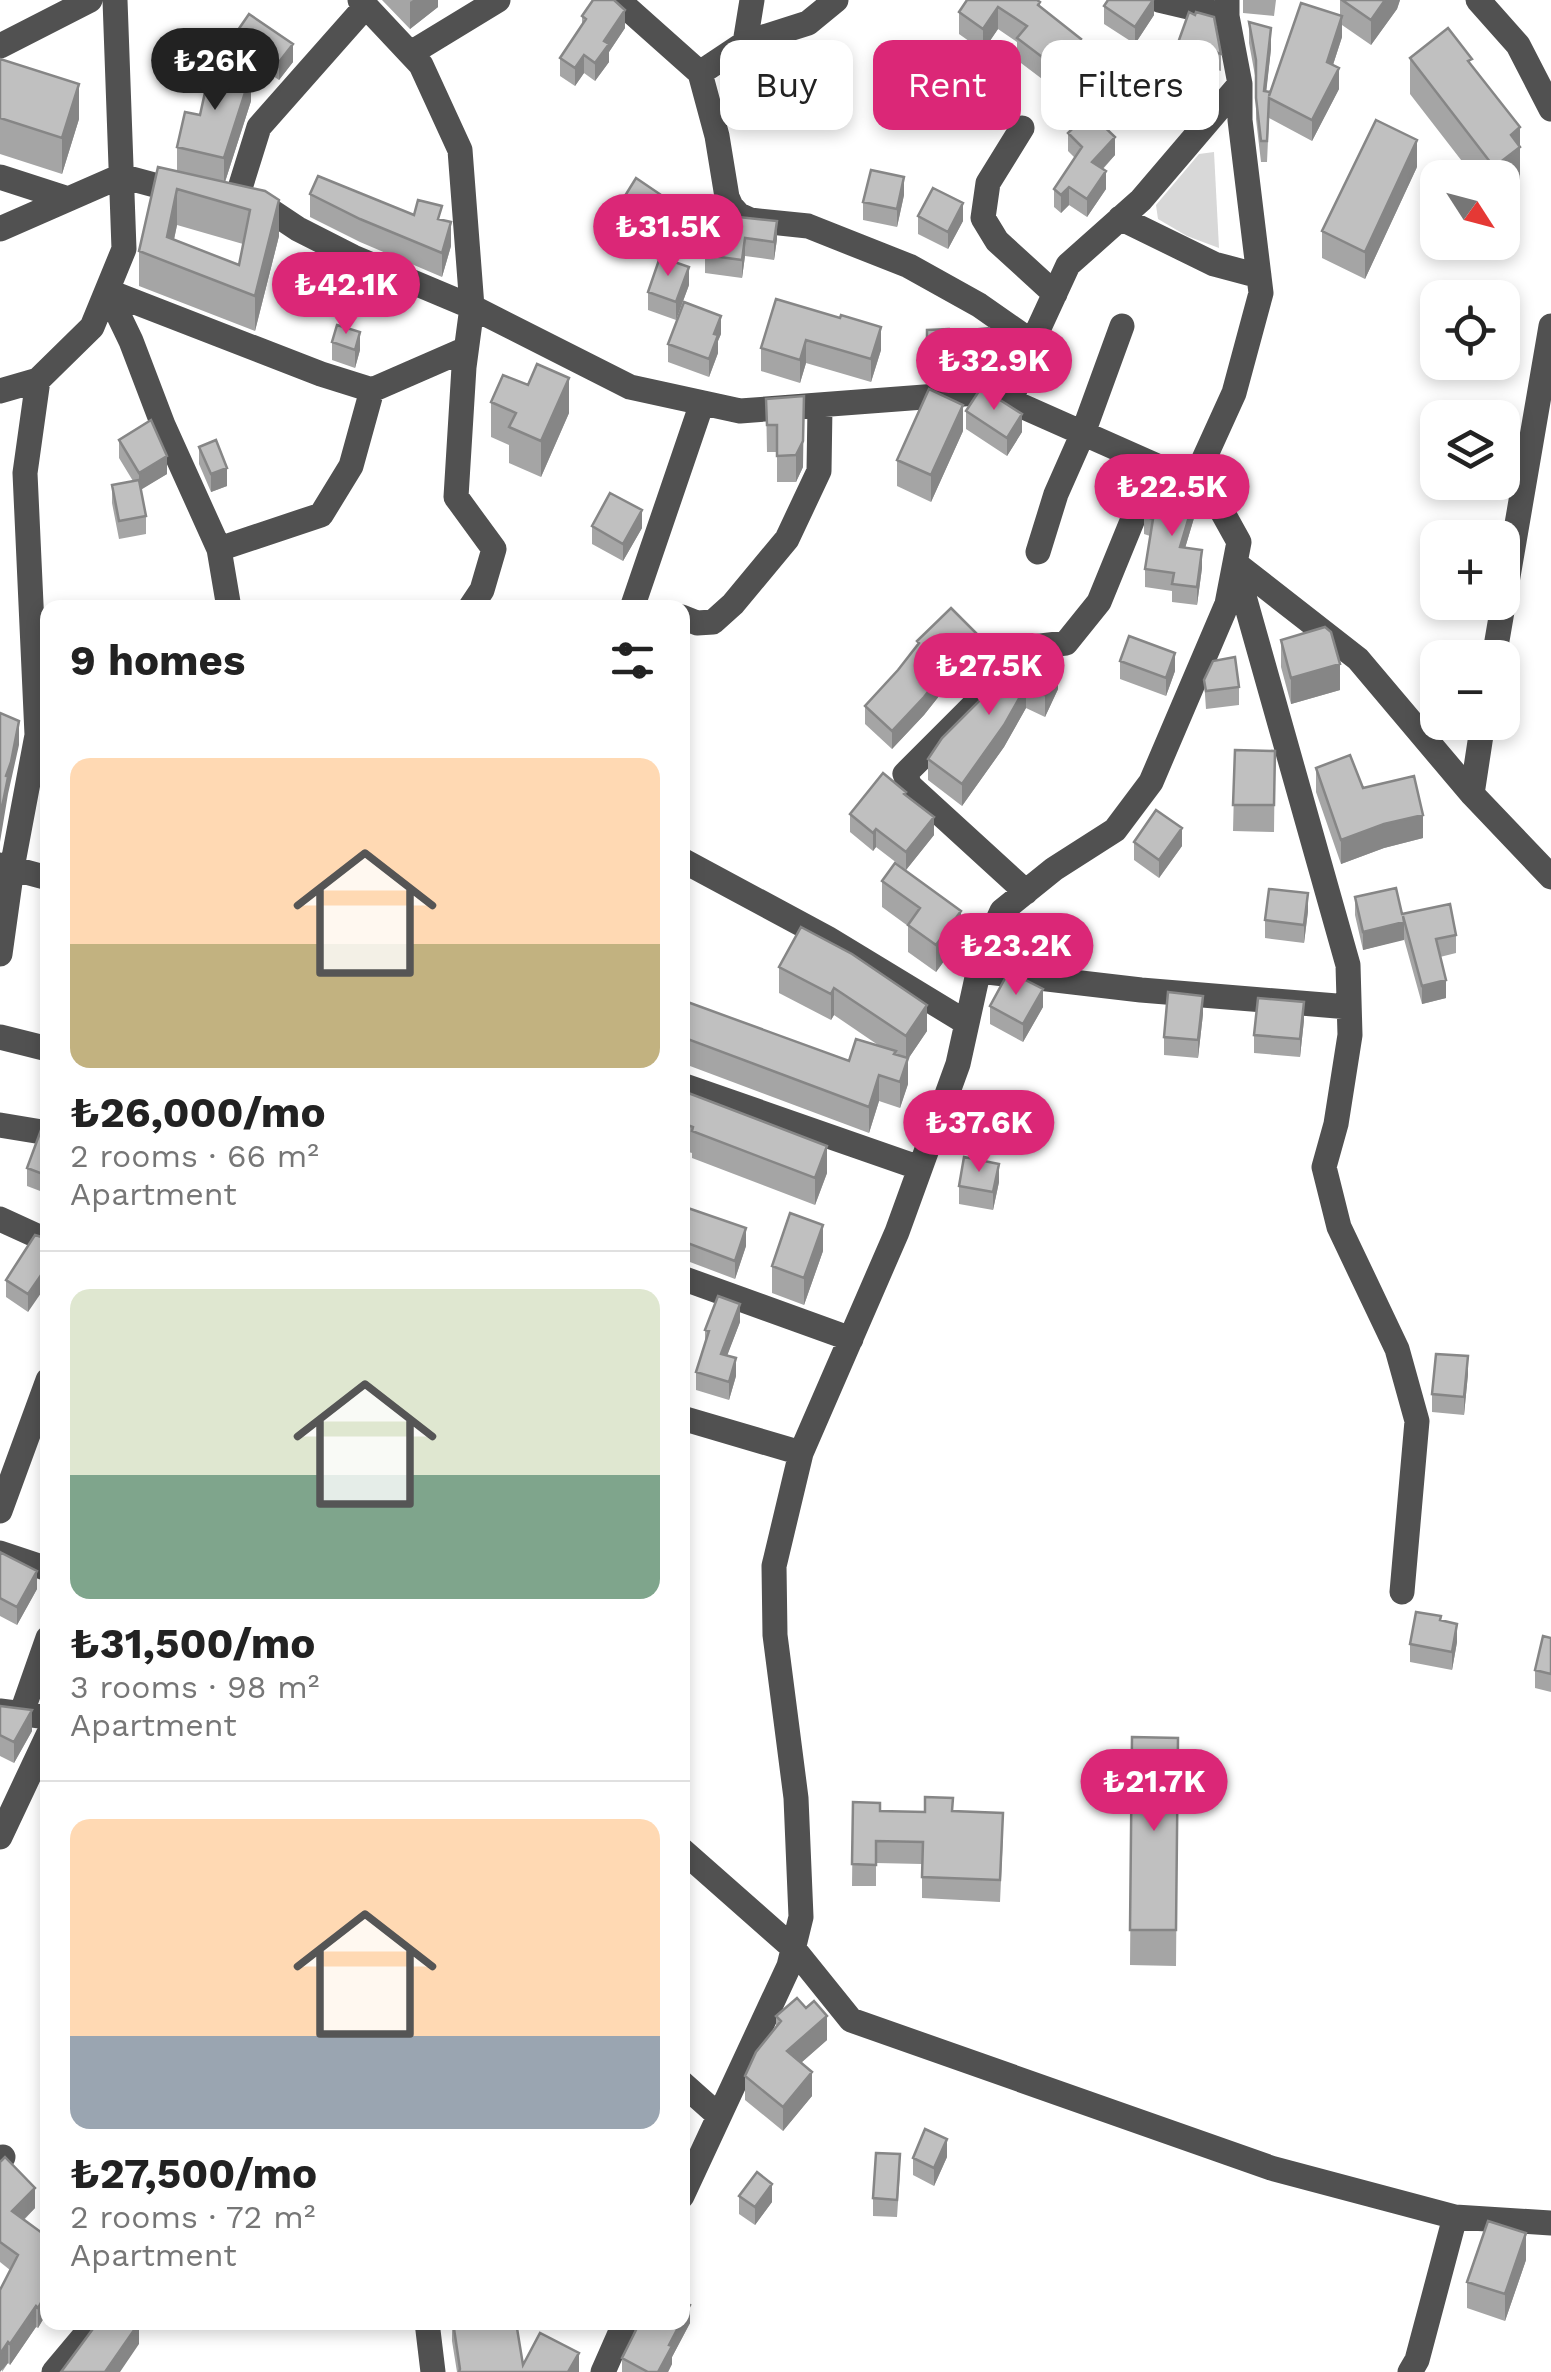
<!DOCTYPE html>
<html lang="en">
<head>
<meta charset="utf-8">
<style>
  :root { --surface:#fff; --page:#f2f2f2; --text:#222; --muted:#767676; --line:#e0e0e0; --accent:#db2777 }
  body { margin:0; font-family:"Work Sans",sans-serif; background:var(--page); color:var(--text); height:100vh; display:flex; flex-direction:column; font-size:38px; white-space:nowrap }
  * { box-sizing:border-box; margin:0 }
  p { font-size:32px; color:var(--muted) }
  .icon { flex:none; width:55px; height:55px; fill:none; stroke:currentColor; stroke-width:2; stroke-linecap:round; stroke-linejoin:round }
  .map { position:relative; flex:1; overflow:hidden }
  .details { position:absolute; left:40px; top:600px; width:650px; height:1730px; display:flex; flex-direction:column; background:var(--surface); border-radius:20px; box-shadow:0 5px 15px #0003 }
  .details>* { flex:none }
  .top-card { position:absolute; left:720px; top:40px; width:680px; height:90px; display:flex; gap:20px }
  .needle { width:65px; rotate:126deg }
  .buttons { position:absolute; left:1420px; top:160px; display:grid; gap:20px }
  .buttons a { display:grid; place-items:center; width:100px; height:100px; border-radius:20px; background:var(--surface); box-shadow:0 5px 15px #0003; font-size:50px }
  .price { position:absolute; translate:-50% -85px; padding:0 22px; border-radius:35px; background:var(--accent); color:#fff; font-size:32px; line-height:65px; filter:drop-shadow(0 2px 5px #0008) }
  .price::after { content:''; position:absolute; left:50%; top:60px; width:30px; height:22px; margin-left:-15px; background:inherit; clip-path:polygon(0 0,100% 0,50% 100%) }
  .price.on { background:#222; color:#fff }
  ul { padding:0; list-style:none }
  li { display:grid; align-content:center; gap:20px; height:530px; padding:0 30px }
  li+li { border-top:2px solid var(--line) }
  li span { display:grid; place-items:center; height:310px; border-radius:20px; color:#555 }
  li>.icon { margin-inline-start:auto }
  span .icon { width:180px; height:180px; fill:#fffc; stroke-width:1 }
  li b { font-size:42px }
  h2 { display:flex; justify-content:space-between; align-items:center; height:120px; padding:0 30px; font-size:42px }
  .chip { padding:0 35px; border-radius:20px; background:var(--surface); box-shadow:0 5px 15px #0003; font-size:35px; line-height:90px }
  .chip.on { background:var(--accent); color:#fff }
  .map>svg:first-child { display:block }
  .green { fill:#d8d8d8 }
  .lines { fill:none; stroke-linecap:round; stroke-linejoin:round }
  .minor { stroke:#515151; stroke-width:25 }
  .wall { fill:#a5a5a5; fill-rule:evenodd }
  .shaded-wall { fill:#868686 }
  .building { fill:#c0c0c0; stroke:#868686; stroke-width:2.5; fill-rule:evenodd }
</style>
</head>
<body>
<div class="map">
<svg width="1551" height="2372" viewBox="0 0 1551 2372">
  <rect width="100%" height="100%" fill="#fff"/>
  <!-- green -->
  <path class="green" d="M1214,152L1219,248L1187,236L1158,219L1156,205L1199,154Z"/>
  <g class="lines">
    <!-- minor -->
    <path class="minor" d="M360,0L421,65L460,150L472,307L464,367L456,497L494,549L482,590L470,608
      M618,0L700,73L745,43L808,23L836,0
      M1159,0L1227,16
      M1478,0L1518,45L1551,109
      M745,43L752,0
      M0,46L90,0
      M411,53L498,0
      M700,73L717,136L727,197L731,206L739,215L750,220L808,226L909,266L979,305L1032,342
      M1022,128L988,183L983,218L997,241L1055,294
      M0,177L68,199
      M235,204L259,127L366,6
      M246,206L271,211L298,229L353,257L472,307L630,387L740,411L990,392L1211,490
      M1120,218L1214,264L1259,276
      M0,229L121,176L188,194
      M107,291L321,374L372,390L466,349
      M107,291L131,341L163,425L219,549L229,608
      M0,391L38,380L92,327L124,249L115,0
      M1011,402L1026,356L1068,265L1141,200L1240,84
      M219,549L321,515L351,466L372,390
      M1038,552L1056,494L1083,433L1122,326
      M1235,563L1358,659L1472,794L1551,877
      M1236,568L1348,965L1350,1035L1336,1124L1324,1167L1339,1227L1397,1349L1417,1421L1402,1592
      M632,608L702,403
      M682,617L697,623L713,622L733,604L787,539L819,471L820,406
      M1494,658L1551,326
      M1472,794L1483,722
      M682,860L827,938L967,1023
      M0,865L48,878
      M1026,892L910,786L905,774L1032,647L1066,643L1099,602L1155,465
      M0,954L12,868L37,735L25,473L38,380
      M979,971L1141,990L1349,1007
      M0,1037L48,1049
      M682,1085L920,1168
      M0,1125L48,1133
      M0,1219L48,1241
      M682,1278L851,1339
      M682,1418L801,1453
      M0,1511L48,1380
      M0,1553L48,1569
      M0,1711L48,1717
      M22,1712L48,1638
      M0,1837L48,1735
      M682,1850L793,1948L851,2020L1271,2168L1455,2217L1551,2223
      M682,2083L719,2116
      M0,2160L3,2157
      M682,2196L789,1966L801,1917L796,1798L775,1635L774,1566L801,1453L897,1232L958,1064L982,955L1002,911L1054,869L1115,830L1151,782L1227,604L1239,542L1199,470L1234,393L1261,293L1240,120V84L1227,16V0
      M427,2322L433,2372
      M54,2372L96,2322
      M603,2372L625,2322
      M1410,2372L1417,2360L1455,2217"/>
  </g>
  <!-- wall -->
  <path class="wall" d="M382,0H438V7L410,29Z
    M1154,0V15L1135,44L1104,24V6Z
    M1243,0H1276L1274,16L1243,13Z
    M1340,0H1400L1397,9L1371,45L1342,25V37L1333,65L1339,89L1312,141L1269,118L1267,162H1261L1256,119V81L1249,43V22L1271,49L1266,91L1269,96L1340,16Z
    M1040,2V7L1081,61L1058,91L1017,60V42L998,29L983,51L959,34V12Z
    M582,16L625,28L609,52V62L595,81L584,73L575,86L560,76V58L582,26Z
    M236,33L293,62L279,80L236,51Z
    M1179,40L1221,54V71L1179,58Z
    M1410,58L1472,65L1520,127V182L1502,178H1475L1410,94Z
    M0,59L79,119L62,174L0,154Z
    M251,101L225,182L279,236L255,331L139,286V251L177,171V147L200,115ZM177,225L243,244L239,265L174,240Z
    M1068,133L1115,155L1103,169L1106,189L1087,217L1069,205L1061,213L1054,207V189L1075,158L1068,151Z
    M1417,167L1365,279L1322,258V231Z
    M310,194L442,220L451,246L442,277L360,242L310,217Z
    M904,195L897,227L863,220V202Z
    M620,204L670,219L653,244L620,222Z
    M710,214L777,239L774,260L745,256L742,278L705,273V255Z
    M918,216L963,221L948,249L918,234Z
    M689,285L676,320L648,310V292Z
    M776,299L881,350L871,382L806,363L800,383L761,371V348Z
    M927,330L950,332L992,358V376L927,380Z
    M721,334L718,341V353L709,377L668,362V344Z
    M332,342L360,350L355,368L332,360Z
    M766,399L803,467L796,482H777V452H767Z
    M491,402L569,413L541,477L509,463V445L491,437Z
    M966,411L1022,432L1007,456L966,429Z
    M963,431L931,502L897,486V460Z
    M119,440L167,474L141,489L146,516V534L119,539L112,503V485L133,481L119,458Z
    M199,447L227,486L211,492L199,464Z
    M1144,516L1194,518L1185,548L1202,568L1197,605L1172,602V591L1145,587V569L1150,536L1144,534Z
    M592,526L642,528L623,561L592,544Z
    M1281,640L1340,690L1291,704L1281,667Z
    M917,641L982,657L955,684L951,681L924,715L892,749L865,724V706L898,670L917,646Z
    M1120,661L1175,671L1166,696L1120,679Z
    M1013,667L1058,689L1045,717L1026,708L1004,747L962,806L928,780V759L1003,688Z
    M1204,680L1239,687V705L1206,709Z
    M1235,750L1275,751L1274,832L1233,831Z
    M1316,768L1363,788L1423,838L1384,848L1341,864L1316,792Z
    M906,796L934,835L906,870L876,847L873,851L850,832V814Z
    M1134,842L1182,846L1159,878L1134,860Z
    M882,881L961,938L936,972L908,952V926L882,907Z
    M1355,897L1456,935V953L1440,957L1446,998L1422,1004L1404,939L1363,950L1355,915Z
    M1308,911L1304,943L1265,938V920Z
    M801,927L927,1031L908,1059V1084L900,1108L879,1101L869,1133L682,1063V1000L849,1061L881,1047L834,1015L831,1020L779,993V967Z
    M990,1006L1043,1007L1023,1042L990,1024Z
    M1203,1014L1198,1058L1164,1055V1037Z
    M1304,1020L1300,1057L1254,1053V1035Z
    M682,1086L685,1092L758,1121L827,1173L815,1205L692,1158V1153L682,1150Z
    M48,1132V1194L27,1186V1168Z
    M999,1182L993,1210L959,1204V1186Z
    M682,1206L746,1246L735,1279L682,1259Z
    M48,1239L28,1312L6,1297V1280Z
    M823,1251L804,1305L772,1293V1266Z
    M740,1322L727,1355L736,1376L729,1400L696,1390V1372L705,1344V1330Z
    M1468,1374L1464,1415L1432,1412V1394Z
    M0,1552L37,1589L17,1625L0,1616Z
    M1441,1621L1457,1642L1452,1670L1410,1662V1644Z
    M1551,1638V1692L1535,1688V1670Z
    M0,1706L32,1731L14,1763L0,1756Z
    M1132,1737L1178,1738L1176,1966L1130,1965Z
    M853,1802L880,1811H953L1003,1835L1000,1902L922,1898V1864L876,1863V1886H852Z
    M776,2016L827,2040L801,2063L812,2096L783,2131L745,2100V2076L776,2027Z
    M947,2157L934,2186L913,2175V2158Z
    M0,2162L35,2208L24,2220L42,2233L48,2222V2311L38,2328L36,2327L10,2365L8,2363L2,2372L10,2270L0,2262Z
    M900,2172L897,2217L873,2216V2198Z
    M739,2196L772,2202L755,2225L739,2214Z
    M1526,2260L1505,2321L1467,2308V2282Z
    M452,2322H516L523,2365L579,2372H457L452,2341Z
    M637,2322L690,2323L672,2357V2364L668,2372H622V2358L637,2328Z"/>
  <!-- shaded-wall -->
  <path class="shaded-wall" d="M413,0H438V7L410,29V2Z
    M1153,0H1154V15L1135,44V27Z
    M1385,0H1400L1397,9L1371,45V20Z
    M998,7V29L983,51V29Z
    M625,10V28L609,52V62L595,81V63L604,41Z
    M1342,16V37L1327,83V62Z
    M1271,28V49L1264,112V91Z
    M1081,39V61L1058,91V69Z
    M293,44V62L279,80V62Z
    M584,55V73L575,86V68Z
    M1339,68V89L1312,141V120Z
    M251,74V101L224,185V158Z
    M79,84V119L62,174V138Z
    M1520,127V182L1502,196V178H1494V167L1511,135Z
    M1115,137V155L1092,180V162Z
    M1417,140V167L1365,279V252Z
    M1106,171V189L1087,217V199Z
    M904,177V195L897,227V209Z
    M1069,187V205L1061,213V195Z
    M177,189V225L169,262L167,237Z
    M279,200V236L255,331V296Z
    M670,201V219L653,244V226Z
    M963,203V221L948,249V232Z
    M777,221V239L774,260V242Z
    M451,222V246L442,277V253Z
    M745,238V256L742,278V260Z
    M689,267V285L676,320V302Z
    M721,316V334L718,341V353L709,377V359L714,334Z
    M881,327V350L871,382V359Z
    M360,332V350L355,368V350Z
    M806,340V363L800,383V360Z
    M569,378V413L541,477V441Z
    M804,396L803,467L796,482V455Z
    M963,405V431L931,502V475Z
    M1022,414V432L1007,456V438Z
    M167,456V474L139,491V473Z
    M227,468V486L211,492V474Z
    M1194,500V518L1180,565V547Z
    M642,510V528L623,561V544Z
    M1202,550V568L1197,605V587Z
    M982,639V657L955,684V666Z
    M1175,653V671L1166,696V678Z
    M951,663V681L924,715L892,749V731Z
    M1340,664V690L1291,704V678Z
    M1058,667V689L1045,717V695Z
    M1026,686V708L1004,747L962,806V784Z
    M19,721V745L8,794L0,842V817L6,776Z
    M1423,815V838L1384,848L1341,864V840L1384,824Z
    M934,817V835L906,870V852Z
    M1182,828V846L1159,878V860Z
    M876,829V847L873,851V833Z
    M1308,893V911L1304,943V925Z
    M961,911V938L936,972V945Z
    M1404,922V940L1363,950V932Z
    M1446,980V998L1422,1004V986Z
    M834,988V1015L831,1020V994Z
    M1043,989V1007L1023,1042V1024Z
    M1203,996V1014L1198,1058V1040Z
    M1304,1002V1020L1300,1057V1039Z
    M927,1005V1031L908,1059V1084L900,1108V1082L906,1063V1036Z
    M879,1075V1101L869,1133V1107Z
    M827,1146V1173L815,1205V1178Z
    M999,1164V1182L993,1210V1192Z
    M823,1225V1251L804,1305V1278Z
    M746,1228V1246L735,1279V1261Z
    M48,1265V1283L28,1312V1294Z
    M740,1304V1322L721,1372V1354Z
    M1468,1356V1374L1464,1415V1397Z
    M736,1358V1376L729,1400V1382Z
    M37,1571V1589L17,1625V1607Z
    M1457,1624V1642L1452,1670V1652Z
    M32,1710V1731L14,1763V1742Z
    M827,2016V2040L787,2075V2051Z
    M812,2072V2096L783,2131V2107Z
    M947,2139V2157L934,2186V2168Z
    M772,2184V2202L755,2225V2207Z
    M35,2188V2208L12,2231V2211Z
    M1526,2233V2260L1505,2321V2294Z
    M48,2290V2311L38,2328V2308Z
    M690,2305V2323L672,2357V2364L668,2372H658L669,2345L681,2322H682V2319Z
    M36,2306V2327L10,2365V2344Z
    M139,2323V2344L120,2372H105Z
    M8,2342V2363L0,2372V2354Z
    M579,2353V2372H568Z"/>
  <!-- building -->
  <path class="building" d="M593,0H614L625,10L604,41L609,44L595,63L584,55L575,68L560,58L586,19L582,16Z
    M967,0H1037L1040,2L1038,5L1081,39L1058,69L1017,38L1027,26L998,7L983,29L959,12Z
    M1108,0H1153L1135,27L1104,6Z
    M1342,0H1385L1371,20Z
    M1301,3L1342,16L1327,62L1339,68L1312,120L1269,98L1267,141H1261L1256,98V60L1249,22L1271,28L1264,91L1270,92L1269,96Z
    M1189,12L1195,15L1196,12L1214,17L1221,54L1179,40Z
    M249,14L293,44L279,62L236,33Z
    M1448,28L1472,59L1468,61L1520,127L1511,135L1520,147L1494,167L1410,58Z
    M0,59L79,84L62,138L0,118Z
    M211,65L251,74L224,158L177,147L185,112L200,115Z
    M1089,112L1115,137L1092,162L1106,171L1087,199L1069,187L1061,195L1054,189L1082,147L1068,133Z
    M1376,120L1417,140L1365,252L1322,231Z
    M158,167L265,191L279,200L255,296L139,251ZM177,189L250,210L239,265L167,237Z
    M871,170L904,177L897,209L863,202Z
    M318,176L414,215L418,200L442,206L438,219L451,222L442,253L360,219L310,194Z
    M636,178L670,201L653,226L620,204Z
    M933,188L963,203L948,232L918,216Z
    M710,214L777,221L774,242L745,238L742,260L705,255Z
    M660,257L689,267L676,302L648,292Z
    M776,299L840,318L841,315L881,327L871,359L806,340L800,360L761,348Z
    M684,302L721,316L714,334L718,335L709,359L668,344Z
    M337,325L360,332L355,350L332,342Z
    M989,328L992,358L927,363V330L949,329L950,332Z
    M537,364L569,378L541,441L509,427L516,413L491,402L503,375L528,385Z
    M929,389L963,405L931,475L897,460Z
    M979,391H986L1022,414L1007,438L966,411Z
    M804,396L803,441L796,455L777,456V425H767L766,399Z
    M151,420L167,456L139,473L119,440Z
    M216,440L227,468L211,474L199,447Z
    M139,480L146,516L119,521L112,485Z
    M1156,488L1194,500L1180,547L1202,550L1197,587L1172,584L1174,573L1145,569L1153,519L1144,516Z
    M610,493L642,510L623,544L592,526Z
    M951,608L982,639L955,666L951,663L924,697L892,731L865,706L898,670L919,643L917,641Z
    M1325,627L1331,632L1340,664L1291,678L1281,640Z
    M1129,636L1175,653L1166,678L1120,661Z
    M1027,653L1058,667L1045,695L1026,686L1004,725L962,784L928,759L942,738L996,684L1003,688L1013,667Z
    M1235,657L1239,687L1206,691L1204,680L1213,661Z
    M0,713L19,721L11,762L6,776L8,777L0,817Z
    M1235,750L1275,751L1274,805H1233Z
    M1350,755L1363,788L1414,776L1423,815L1384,824L1341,840L1316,768Z
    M883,773L906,792L904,794L934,817L906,852L876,829L873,833L850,814Z
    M1156,810L1182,828L1159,860L1134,842Z
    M895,863L961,911L936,945L908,925L920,908L882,881Z
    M1396,888L1402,914L1450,904L1456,935L1436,939L1446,980L1422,986L1403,916L1404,922L1363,932L1355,897Z
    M1269,889L1308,893L1304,925L1265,920Z
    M801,927L852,954L927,1005L906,1036L834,988L831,994L779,967Z
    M1008,973L1014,974L1043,989L1023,1024L990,1006Z
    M1168,992L1203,996L1198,1040L1164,1037Z
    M1258,998L1304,1002L1300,1039L1254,1035Z
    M682,1000L849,1061L856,1039L896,1051L894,1054L908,1058L900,1082L879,1075L869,1107L682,1037Z
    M682,1086L685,1087L683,1091L827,1146L815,1178L692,1131L693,1127L682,1123Z
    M41,1130L48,1132V1176L27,1168Z
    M964,1157L999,1164L993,1192L959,1186Z
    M682,1206L746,1228L735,1261L682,1241Z
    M790,1213L823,1225L804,1278L772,1266Z
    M35,1235L48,1239V1265L28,1294L6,1280Z
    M718,1296L740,1304L721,1354L736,1358L729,1382L696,1372L709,1331L705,1330Z
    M1436,1354L1468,1356L1464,1397L1432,1394Z
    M0,1552L37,1571L17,1607L0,1598Z
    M1416,1612L1441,1616L1440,1620L1457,1624L1452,1652L1410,1644Z
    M1543,1636L1551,1638V1674L1535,1670Z
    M0,1706L32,1710L14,1742L0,1735Z
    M1132,1737L1178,1738L1176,1930H1130Z
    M925,1797L953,1798L952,1811L1003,1813L1000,1880L922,1877L923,1842L876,1841V1865L852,1864L853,1802L880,1803V1811L925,1812Z
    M797,1998L806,2008L814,2001L827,2016L787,2051L812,2072L783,2107L745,2076L756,2052L781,2021L776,2016Z
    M925,2129L947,2139L934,2168L913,2158Z
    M876,2153L900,2154L897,2200L873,2198Z
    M5,2157L35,2188L12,2211L42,2233L48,2222V2290L38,2308L36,2306L10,2344L8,2342L0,2354V2290L18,2255L0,2242V2162Z
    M757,2172L772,2184L755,2207L739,2196Z
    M1488,2221L1526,2233L1505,2294L1467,2282Z
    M682,2301L690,2305L682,2319Z
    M98,2322L139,2323L105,2372H61Z
    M453,2322H516L523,2365L540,2333L579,2353L568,2372H459L460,2369Z
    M640,2322H681L669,2345L672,2346L658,2372H648L622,2358Z"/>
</svg>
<div class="buttons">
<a><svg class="needle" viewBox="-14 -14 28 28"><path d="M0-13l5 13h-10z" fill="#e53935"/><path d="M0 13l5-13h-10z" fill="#767676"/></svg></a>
<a><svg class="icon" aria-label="locate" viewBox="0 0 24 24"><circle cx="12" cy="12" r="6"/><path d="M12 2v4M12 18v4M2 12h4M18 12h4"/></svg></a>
<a><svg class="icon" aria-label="layers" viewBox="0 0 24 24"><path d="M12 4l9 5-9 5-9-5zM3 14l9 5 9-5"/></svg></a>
<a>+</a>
<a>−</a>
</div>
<b class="price on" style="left:215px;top:113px">₺26K</b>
<b class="price" style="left:668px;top:279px">₺31.5K</b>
<b class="price" style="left:346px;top:337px">₺42.1K</b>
<b class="price" style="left:994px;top:413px">₺32.9K</b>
<b class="price" style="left:1172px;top:539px">₺22.5K</b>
<b class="price" style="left:989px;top:718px">₺27.5K</b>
<b class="price" style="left:1016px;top:998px">₺23.2K</b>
<b class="price" style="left:979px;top:1175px">₺37.6K</b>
<b class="price" style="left:1154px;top:1834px">₺21.7K</b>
<div class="top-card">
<a class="chip">Buy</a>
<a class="chip on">Rent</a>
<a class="chip">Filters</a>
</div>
<section class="details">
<h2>9 homes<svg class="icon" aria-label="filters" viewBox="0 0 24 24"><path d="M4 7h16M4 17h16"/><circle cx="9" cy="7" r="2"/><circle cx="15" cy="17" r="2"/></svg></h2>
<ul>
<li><span style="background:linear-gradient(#ffd9b3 60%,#c2b280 0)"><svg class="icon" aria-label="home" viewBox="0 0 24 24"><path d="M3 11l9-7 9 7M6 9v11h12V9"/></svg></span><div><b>₺26,000/mo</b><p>2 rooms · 66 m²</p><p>Apartment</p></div></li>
<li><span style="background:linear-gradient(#dfe7d0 60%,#7fa58c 0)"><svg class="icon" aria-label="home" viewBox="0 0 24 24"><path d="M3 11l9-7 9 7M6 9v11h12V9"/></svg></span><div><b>₺31,500/mo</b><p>3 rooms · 98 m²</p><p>Apartment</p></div></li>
<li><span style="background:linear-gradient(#ffd9b3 70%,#9aa5b1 0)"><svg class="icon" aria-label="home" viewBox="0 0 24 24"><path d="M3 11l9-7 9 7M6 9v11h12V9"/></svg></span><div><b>₺27,500/mo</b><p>2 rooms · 72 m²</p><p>Apartment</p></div></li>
</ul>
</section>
</div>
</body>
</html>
